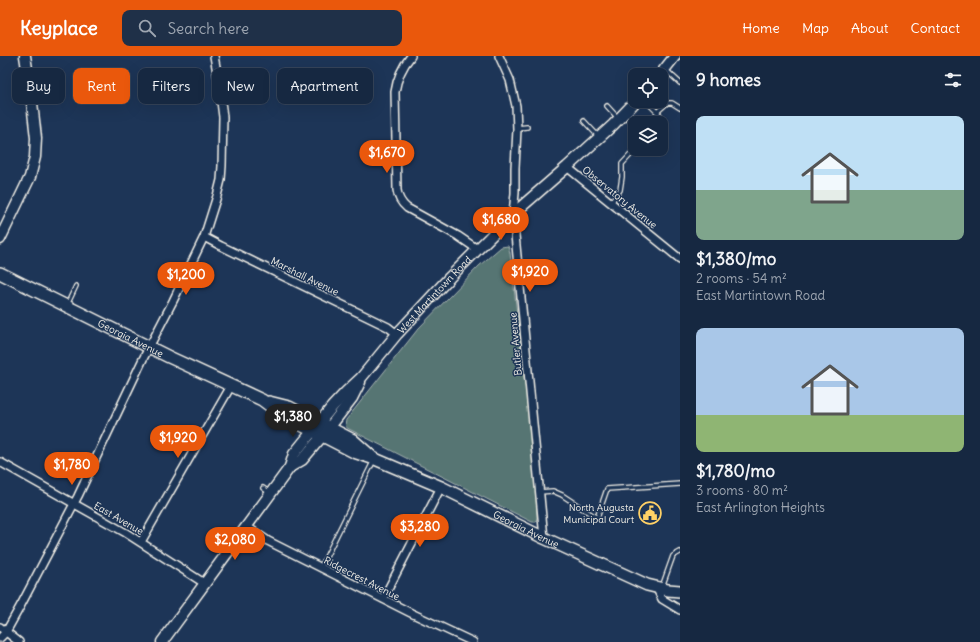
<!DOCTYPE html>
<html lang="en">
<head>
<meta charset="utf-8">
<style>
  :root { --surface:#162841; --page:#1f3048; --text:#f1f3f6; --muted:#9ea6b1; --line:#35445a; --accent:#ea580c }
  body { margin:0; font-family:Delius,sans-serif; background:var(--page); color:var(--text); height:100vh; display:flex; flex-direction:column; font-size:15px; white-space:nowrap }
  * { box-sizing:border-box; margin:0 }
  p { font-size:13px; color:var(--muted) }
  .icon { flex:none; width:22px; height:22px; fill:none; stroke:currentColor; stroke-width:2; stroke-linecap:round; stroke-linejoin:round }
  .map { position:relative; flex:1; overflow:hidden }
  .side { display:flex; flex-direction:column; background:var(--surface); width:300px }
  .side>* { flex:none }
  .guide { position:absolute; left:12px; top:12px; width:380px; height:36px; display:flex; gap:8px }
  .tools { position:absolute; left:628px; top:12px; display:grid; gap:8px }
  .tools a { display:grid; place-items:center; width:40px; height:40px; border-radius:8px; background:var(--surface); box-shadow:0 4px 16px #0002,0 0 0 1px var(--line); font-size:20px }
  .price { position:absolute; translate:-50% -34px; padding:0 9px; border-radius:14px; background:var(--accent); color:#fff; font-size:13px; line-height:26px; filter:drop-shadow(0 1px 2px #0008) }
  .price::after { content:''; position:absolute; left:50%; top:24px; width:12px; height:9px; margin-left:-6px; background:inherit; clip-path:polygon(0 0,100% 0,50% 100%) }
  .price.on { background:#222; color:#fff }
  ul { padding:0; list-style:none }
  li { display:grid; align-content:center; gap:8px; height:212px; padding:0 16px }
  li span { display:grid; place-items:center; height:124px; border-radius:8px; color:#555 }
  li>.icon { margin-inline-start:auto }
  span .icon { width:72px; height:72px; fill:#fffc; stroke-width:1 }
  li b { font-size:17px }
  h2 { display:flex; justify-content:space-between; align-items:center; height:48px; padding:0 16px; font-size:17px }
  .tag { padding:0 14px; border-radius:8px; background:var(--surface); box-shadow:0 4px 16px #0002,0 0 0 1px var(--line); font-size:14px; line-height:36px }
  .tag.on { background:var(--accent); color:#fff }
  header { display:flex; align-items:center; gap:24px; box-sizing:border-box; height:56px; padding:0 20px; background:var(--accent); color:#fff }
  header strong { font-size:19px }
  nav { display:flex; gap:22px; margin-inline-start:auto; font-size:14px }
  .search { width:280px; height:36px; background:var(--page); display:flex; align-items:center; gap:10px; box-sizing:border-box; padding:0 14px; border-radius:8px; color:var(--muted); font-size:15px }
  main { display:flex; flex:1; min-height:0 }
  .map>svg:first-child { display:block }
  .green { fill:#577573; stroke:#a6b3ae }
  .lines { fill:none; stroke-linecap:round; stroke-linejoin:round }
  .lane-casing { stroke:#f4f1e8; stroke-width:6 }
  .street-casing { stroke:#f4f1e8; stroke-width:10 }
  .secondary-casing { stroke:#f4f1e8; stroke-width:13 }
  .primary-casing { stroke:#f4f1e8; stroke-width:14 }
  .lane { stroke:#1d3557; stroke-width:3.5 }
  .street { stroke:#1d3557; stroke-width:7 }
  .secondary { stroke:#1d3557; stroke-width:10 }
  .primary { stroke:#1d3557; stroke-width:11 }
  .labels { text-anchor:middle; stroke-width:3; stroke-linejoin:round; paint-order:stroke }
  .street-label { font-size:10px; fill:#f4f1e8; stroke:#1d3557 }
  .poi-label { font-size:10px; fill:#f4f1e8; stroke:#1d3557; text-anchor:end }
</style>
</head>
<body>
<header>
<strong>Keyplace</strong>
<div class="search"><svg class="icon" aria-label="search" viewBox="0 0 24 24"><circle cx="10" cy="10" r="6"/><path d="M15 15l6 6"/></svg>Search here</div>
<nav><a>Home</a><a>Map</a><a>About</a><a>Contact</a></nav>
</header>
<main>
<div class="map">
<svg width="680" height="586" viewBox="0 0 680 586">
  <rect width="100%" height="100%" fill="#1d3557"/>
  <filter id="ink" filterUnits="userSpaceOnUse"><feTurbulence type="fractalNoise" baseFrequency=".025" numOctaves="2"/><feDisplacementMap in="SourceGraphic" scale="8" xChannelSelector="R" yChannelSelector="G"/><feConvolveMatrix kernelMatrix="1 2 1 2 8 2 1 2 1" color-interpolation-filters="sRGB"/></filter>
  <g filter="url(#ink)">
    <!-- green -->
    <path class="green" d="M508,190L510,197L535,415L537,461L536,466H532L349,373C345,371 345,369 346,364L418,273L479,210L501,191Z"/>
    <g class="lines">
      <!-- lane casing -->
      <g class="lane-casing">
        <path id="lane" d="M666,14L680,27
          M646,45L660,59
          M607,50L618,62
          M657,56L667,47H672L680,52
          M584,65L598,80
          M517,72L527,71
          M611,147L620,134L622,121V108L634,95
          M67,249L76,230
          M278,370L281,361
          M263,432L270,437
          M539,436L553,435L562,439L597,462L607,433L680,428
          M321,511L374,404
          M662,531L673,500L680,496"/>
      </g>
      <!-- street casing -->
      <g class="street-casing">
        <path id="street" d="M411,0C402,11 397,22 395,36L397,134C398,142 401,147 407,152L458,180L477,193
          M499,0L510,24L516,50L517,73L515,112V137L513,158L544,482
          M567,111L680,203
          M204,181L221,190L388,271L397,278
          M0,406L126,477L204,527
          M246,470L268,485L411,557L473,586
          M141,486L231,330
          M656,531L662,543L680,554
          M383,543L441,431
          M0,571L19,586
          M0,582L6,576L21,549L78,440L143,303L173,245L204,181L217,140L221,124L222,110L223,61L218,22L214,0"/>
      </g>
      <!-- secondary casing -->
      <g class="secondary-casing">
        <g id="secondary">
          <path d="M660,19L675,0"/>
          <path d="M0,183L30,121L35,101L36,82L31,38L25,0"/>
          <path d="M290,411L302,404L329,372L352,342L360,326"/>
          <path id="s1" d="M162,586L290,411L294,398L332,351L346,336L361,322L397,278L450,221L513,158L567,111L613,69L636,45"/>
        </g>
      </g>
      <!-- primary casing -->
      <g class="primary-casing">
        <g id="primary">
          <path id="s2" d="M0,217L169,301L262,344L282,359L354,396L375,403L441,431L544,482L647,529L668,534L680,535"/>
          <path d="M269,346L289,351L353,384L371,400"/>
        </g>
      </g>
      <!-- lane -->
      <use href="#lane" class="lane"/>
      <!-- street -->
      <use href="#street" class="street"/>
      <!-- secondary -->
      <use href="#secondary" class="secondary"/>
      <!-- primary -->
      <use href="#primary" class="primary"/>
    </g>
  </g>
  <!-- icons -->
  <defs>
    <g id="civic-ring" transform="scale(1.15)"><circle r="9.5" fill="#1d3557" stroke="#ffd166" stroke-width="1.5"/><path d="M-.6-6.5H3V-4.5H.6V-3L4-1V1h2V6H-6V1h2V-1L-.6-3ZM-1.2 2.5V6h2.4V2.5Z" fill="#ffd166"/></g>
  </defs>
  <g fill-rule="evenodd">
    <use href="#civic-ring" x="650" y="457"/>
  </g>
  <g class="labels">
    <!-- street labels -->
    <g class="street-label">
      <text transform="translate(620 141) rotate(39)" y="4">Observatory Avenue</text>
      <text transform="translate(305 220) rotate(26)" y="4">Marshall Avenue</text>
      <text dy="4" stroke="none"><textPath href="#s1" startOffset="443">West Martintown Road</textPath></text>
      <text dy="4" stroke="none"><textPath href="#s2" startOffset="146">Georgia Avenue</textPath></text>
      <text transform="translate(515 288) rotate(-95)" y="4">Butler Avenue</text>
      <text transform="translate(119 462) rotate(30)" y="4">East Avenue</text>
      <text dy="4" stroke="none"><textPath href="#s2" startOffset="586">Georgia Avenue</textPath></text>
      <text transform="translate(362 522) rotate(27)" y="4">Ridgecrest Avenue</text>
    </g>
    <!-- poi labels -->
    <g class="poi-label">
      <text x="634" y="455">North Augusta<tspan x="634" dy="12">Municipal Court</tspan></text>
    </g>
  </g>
</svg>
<div class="tools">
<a><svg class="icon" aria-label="locate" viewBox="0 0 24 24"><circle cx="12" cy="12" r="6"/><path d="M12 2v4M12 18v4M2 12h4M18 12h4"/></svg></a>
<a><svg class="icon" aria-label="layers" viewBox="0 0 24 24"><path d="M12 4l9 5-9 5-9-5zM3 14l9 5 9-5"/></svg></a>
</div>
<b class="price" style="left:387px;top:118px">$1,670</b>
<b class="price" style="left:501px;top:185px">$1,680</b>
<b class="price" style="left:530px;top:237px">$1,920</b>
<b class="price" style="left:186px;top:240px">$1,200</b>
<b class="price on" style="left:293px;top:382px">$1,380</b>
<b class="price" style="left:178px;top:403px">$1,920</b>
<b class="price" style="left:72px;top:430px">$1,780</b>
<b class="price" style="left:420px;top:492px">$3,280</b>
<b class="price" style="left:235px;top:505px">$2,080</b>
<div class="guide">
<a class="tag">Buy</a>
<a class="tag on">Rent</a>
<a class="tag">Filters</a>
<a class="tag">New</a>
<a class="tag">Apartment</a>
</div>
</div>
<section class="side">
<h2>9 homes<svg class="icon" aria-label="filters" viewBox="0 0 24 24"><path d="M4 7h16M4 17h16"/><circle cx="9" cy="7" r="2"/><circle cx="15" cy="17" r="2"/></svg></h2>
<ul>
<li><span style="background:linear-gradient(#bfe0f5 60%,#7fa58c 0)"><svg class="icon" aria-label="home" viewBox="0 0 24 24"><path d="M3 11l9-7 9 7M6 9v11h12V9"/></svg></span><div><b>$1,380/mo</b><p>2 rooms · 54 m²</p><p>East Martintown Road</p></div></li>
<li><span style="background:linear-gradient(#a9c7e8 70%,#8fb573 0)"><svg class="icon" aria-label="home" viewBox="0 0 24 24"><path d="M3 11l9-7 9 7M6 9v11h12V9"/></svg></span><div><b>$1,780/mo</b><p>3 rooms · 80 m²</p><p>East Arlington Heights</p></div></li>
</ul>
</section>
</main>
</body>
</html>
